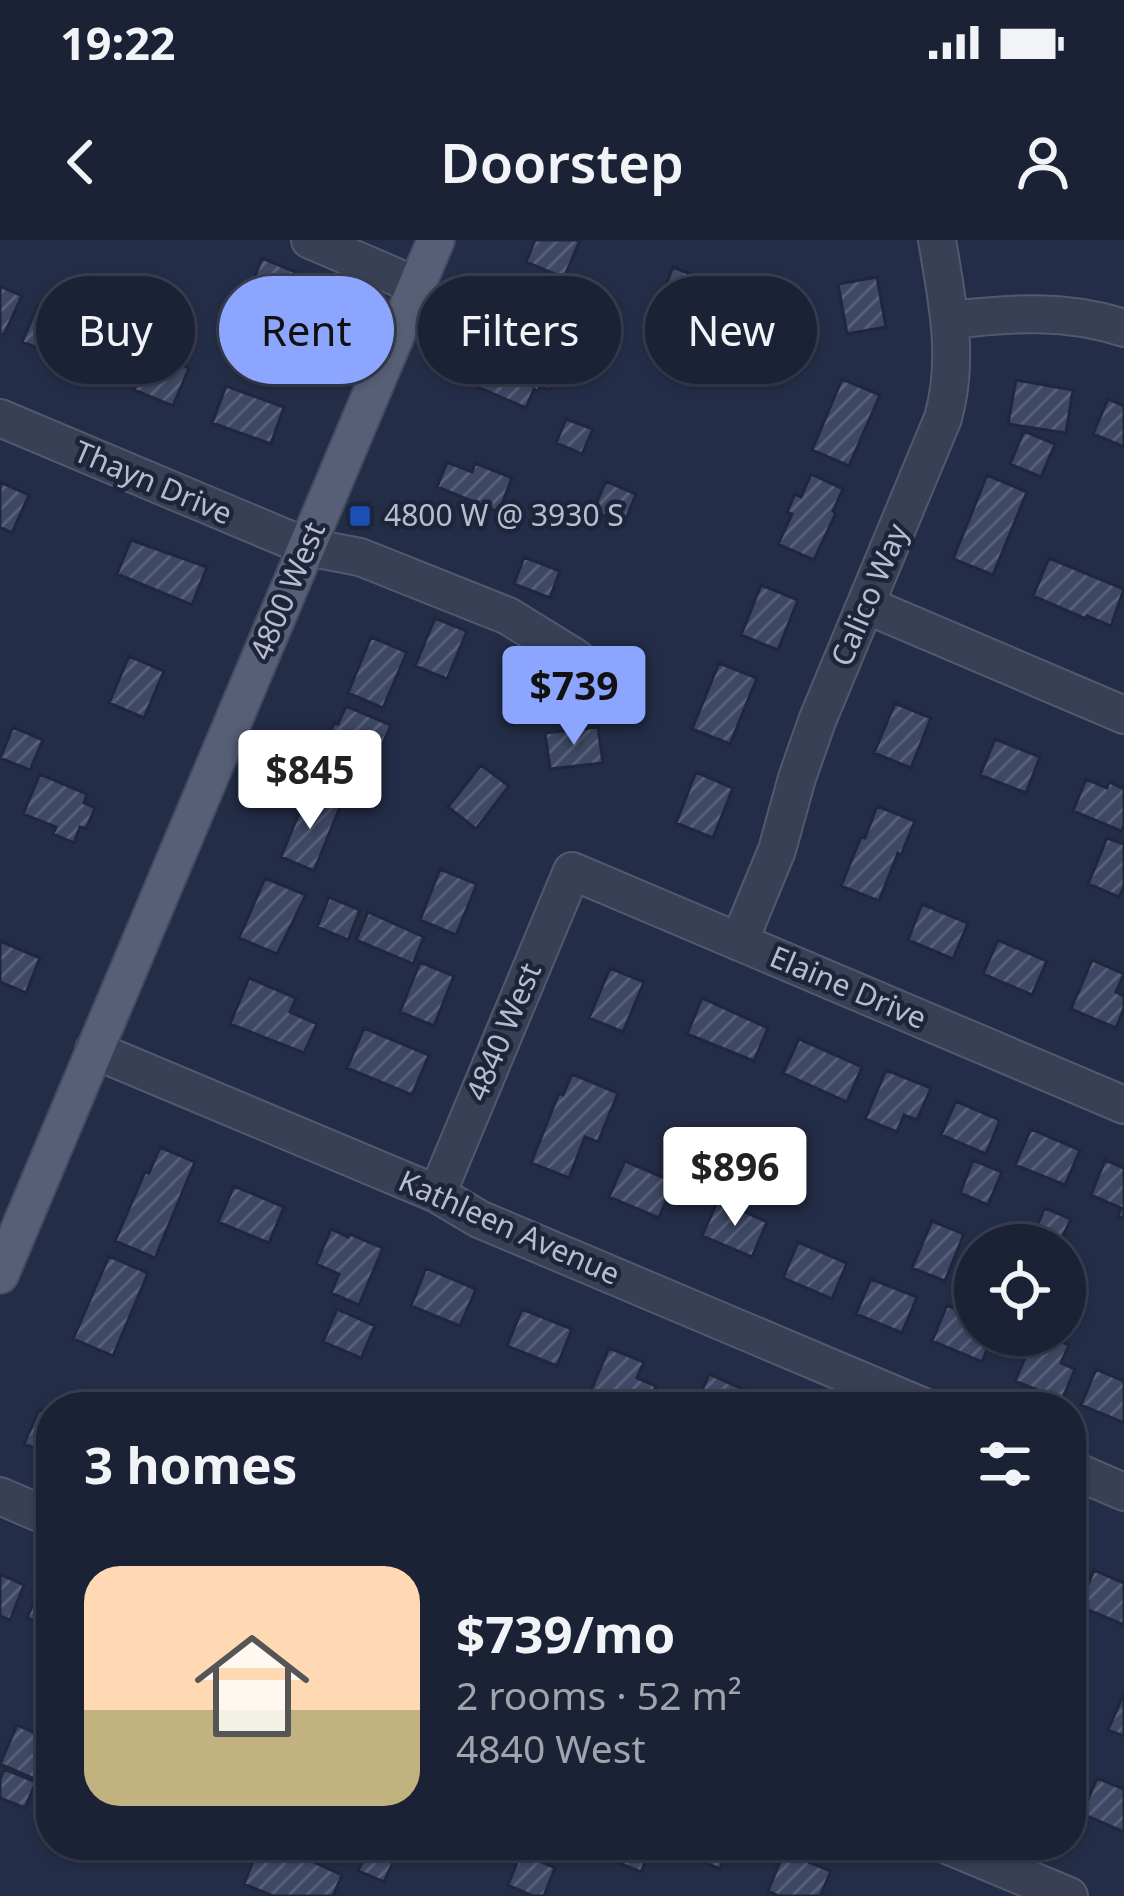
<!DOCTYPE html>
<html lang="en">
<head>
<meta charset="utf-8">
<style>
  :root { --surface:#1b2235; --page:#282f41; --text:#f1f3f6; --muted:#a0a4ad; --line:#393f50; --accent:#8ca6ff }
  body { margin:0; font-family:"Noto Sans",sans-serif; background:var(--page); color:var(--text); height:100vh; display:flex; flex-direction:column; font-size:45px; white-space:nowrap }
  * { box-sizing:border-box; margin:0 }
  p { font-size:39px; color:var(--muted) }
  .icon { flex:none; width:66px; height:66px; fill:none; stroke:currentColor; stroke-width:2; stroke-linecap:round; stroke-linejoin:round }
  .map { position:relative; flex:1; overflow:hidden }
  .panel { position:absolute; left:36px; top:1152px; width:1050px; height:468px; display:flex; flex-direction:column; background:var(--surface); border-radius:48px; box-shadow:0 3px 9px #0004,0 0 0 3px var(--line) }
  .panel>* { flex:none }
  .banner { position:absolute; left:36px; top:36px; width:1053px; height:108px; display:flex; gap:24px }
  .fabs { position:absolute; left:954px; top:984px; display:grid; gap:24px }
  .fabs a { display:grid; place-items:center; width:132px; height:132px; border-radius:50%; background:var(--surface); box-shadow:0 3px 9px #0004,0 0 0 3px var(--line); font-size:60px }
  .price { position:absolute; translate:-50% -102px; padding:0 27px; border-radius:12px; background:#fff; color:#222; font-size:39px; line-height:78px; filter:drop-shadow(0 3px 6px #0008) }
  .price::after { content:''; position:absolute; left:50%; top:72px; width:36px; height:27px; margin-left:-18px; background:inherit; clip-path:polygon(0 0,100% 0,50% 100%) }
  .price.current { background:var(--accent); color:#111 }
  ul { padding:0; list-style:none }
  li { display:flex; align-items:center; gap:36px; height:300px; padding:0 48px }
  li+li { border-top:3px solid var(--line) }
  li span { display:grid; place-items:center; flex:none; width:336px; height:240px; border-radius:36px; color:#555 }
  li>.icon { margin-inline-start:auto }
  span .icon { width:144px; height:144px; fill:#fffc; stroke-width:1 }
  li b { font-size:51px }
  h2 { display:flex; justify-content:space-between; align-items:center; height:144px; padding:0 48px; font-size:51px }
  .pill { padding:0 42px; border-radius:54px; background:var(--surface); box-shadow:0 3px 9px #0004,0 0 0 3px var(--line); font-size:42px; line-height:108px }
  .pill.current { background:var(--accent); color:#111 }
  .status { display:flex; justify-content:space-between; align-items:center; height:84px; padding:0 60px; background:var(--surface); direction:ltr }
  .status svg { height:33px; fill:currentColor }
  header { display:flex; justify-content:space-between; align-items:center; height:156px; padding:0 48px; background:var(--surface); font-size:54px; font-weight:600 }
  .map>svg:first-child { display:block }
  .building { fill:url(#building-hatch); stroke:#20273d; stroke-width:3 }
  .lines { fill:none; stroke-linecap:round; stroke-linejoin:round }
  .minor-casing { stroke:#52586d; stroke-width:40 }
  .major-casing { stroke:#43495f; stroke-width:40 }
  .minor { stroke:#394056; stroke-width:36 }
  .major { stroke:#575f76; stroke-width:36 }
  .transit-dot { fill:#1a4fb4; stroke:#1e253b; stroke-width:4.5 }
  .labels { text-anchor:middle; stroke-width:9; stroke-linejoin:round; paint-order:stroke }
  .street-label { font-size:30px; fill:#b7bccf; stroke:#1e253b }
  .poi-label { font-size:30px; fill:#b7bccf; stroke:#1e253b; text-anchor:start }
</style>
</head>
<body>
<div class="status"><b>19:22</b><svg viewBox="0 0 49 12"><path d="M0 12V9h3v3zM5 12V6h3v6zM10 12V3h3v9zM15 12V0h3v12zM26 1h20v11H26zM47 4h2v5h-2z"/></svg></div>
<header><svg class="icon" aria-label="back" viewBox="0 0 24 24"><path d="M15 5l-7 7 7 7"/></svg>Doorstep<svg class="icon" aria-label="person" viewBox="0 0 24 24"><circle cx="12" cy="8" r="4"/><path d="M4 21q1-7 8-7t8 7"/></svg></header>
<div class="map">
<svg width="1124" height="1656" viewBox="0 0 1124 1656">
  <defs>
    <pattern id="building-hatch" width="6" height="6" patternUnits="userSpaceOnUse" patternTransform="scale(3)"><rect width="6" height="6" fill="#3e4864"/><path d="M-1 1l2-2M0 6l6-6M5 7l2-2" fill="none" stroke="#586079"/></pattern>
  </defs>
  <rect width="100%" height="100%" fill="#242d47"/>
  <!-- building -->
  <path class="building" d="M535,0H580L564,38L526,22Z
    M262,18L334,48L320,84L248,54Z
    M673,27L726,48L713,82L660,60Z
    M877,37L886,87L847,94L838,44Z
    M0,46L22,56L4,95L0,93Z
    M38,65L113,97L98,131L22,102Z
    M132,105L189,128L173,166L134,150L136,145L119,138Z
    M493,106L539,126L542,121L559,128L550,150L540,146L538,151L534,149L526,168L473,145L485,118L488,119Z
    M842,139L880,155L849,226L812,210Z
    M1016,140L1073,150L1066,193L1008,184Z
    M226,146L284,167L271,204L212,183Z
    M1108,159L1124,166V207L1093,194Z
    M566,179L593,189L582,214L556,203Z
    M1024,191L1055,204L1041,237L1010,224Z
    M447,222L472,232L475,223L512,238L499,272L437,247Z
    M811,234L843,249L833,271L836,273L814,320L778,304L792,274L787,272L795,254L801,257Z
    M987,235L1027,252L993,335L953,319Z
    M606,241L636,254L624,284L593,271Z
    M0,242L29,255L12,293L0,287Z
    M131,300L207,327L192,365L117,334Z
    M524,317L560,331L550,358L514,344Z
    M1049,318L1124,349L1111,386L1087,376L1086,379L1033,356Z
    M761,345L798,360L778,410L741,395Z
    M435,378L467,391L447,439L415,426Z
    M371,397L407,412L383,468L348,453Z
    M129,416L164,431L144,478L109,463Z
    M719,423L757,438L730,504L692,489Z
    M895,463L931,478L911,528L874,513Z
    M346,466L391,485L380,510L367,505L348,550L312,534L334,483L338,484Z
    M13,487L43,500L30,530L0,518Z
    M598,487L603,523L550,529L545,493Z
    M995,499L1040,517L1026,553L980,535Z
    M481,525L509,546L476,589L448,567Z
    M696,532L733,548L713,598L676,583Z
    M40,534L87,554L84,563L95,568L86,589L80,587L74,603L53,594L56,587L23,574Z
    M1086,539L1107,548L1109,542L1124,549V585L1121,591L1073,571Z
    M307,553L340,567L314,631L281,617Z
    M877,566L915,581L901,615L898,613L879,661L841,646L861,597L865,598Z
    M1107,598L1124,604V646L1119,657L1088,644Z
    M440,629L477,644L456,695L420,680Z
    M265,638L306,655L277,714L239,698Z
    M329,657L360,670L348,700L317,687Z
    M922,664L968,683L953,719L908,700Z
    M368,672L424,697L413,724L356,700Z
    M998,700L1047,721L1032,755L983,734Z
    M0,701L40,718L26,753L0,742Z
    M1092,720L1124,734L1116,752L1124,756V768L1116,788L1071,769Z
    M420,722L454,736L434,786L400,772Z
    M610,728L644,742L623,792L589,778Z
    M249,738L296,758L290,772L317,784L304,813L230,784Z
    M702,758L768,788L754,821L687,794Z
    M364,788L429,815L412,855L347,828Z
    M799,799L862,827L847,862L783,833Z
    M886,830L931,848L917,880L904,875L897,892L865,879Z
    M572,834L618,853L598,902L585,897L569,938L531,923L559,853L563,855Z
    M956,861L1000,880L986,914L941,895Z
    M1031,889L1080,910L1065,945L1015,925Z
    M160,907L195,922L155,1018L115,1001L145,932L149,933Z
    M973,920L1002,932L988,965L960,953Z
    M1105,920L1124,928V978L1118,976L1121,968L1091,955Z
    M625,921L674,942L659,978L609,957Z
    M234,946L284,967L269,1003L218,982Z
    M718,960L767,982L752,1017L702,996Z
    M1045,968L1071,979L1059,1005H1049L1032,997Z
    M932,981L964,994L945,1041L912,1028Z
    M331,989L348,997L350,994L383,1008L359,1065L331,1053L339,1034L316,1024Z
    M798,1002L847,1023L832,1059L783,1038Z
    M109,1016L148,1033L113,1116L73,1099Z
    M426,1028L476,1049L460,1086L411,1066Z
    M871,1039L917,1057L902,1093L856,1074Z
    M947,1065L975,1077V1095H993L982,1122L932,1101Z
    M337,1069L375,1086L361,1118L323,1102Z
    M522,1069L572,1089L557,1126L507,1106Z
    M1035,1095H1046L1069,1105L1061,1123L1075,1129L1062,1160L1015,1141Z
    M609,1108L644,1122L637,1138L656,1146L653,1152L677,1162L675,1167H584Z
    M1096,1129L1124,1141V1183L1081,1165Z
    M709,1134L753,1154L748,1167H695Z
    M39,1170L51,1174V1215L24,1204Z
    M1094,1330L1124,1343V1385L1079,1366Z
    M0,1334L24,1345L10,1380L0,1376Z
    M40,1348L51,1353V1388L27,1378Z
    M1124,1453V1496L1108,1490Z
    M17,1485L51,1500V1546L0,1524Z
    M4,1529L36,1542L25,1568L0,1558V1539Z
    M1097,1538L1124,1549V1592L1082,1574Z
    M164,1605H208L202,1621Z
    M370,1605H382L398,1611L384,1642L358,1631Z
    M591,1605H652L641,1632L589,1611Z
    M671,1605H730L720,1629L670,1608Z
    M258,1608L282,1618L285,1609L342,1635L333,1656H273L244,1644Z
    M784,1612L831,1631L820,1656H779L768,1651Z
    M521,1613L555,1628L544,1656H533L508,1645Z"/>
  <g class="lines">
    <!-- minor casing -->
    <g class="minor-casing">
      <path id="minor" d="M310,0L417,46
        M951,80C1010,73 1066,69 1124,88
        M0,178L307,307L360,317L508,376L576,418
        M866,365L1124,475
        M739,702L777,610L797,538L817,481L943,178C960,118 947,60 937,0
        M94,810L437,954L479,979L924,1167
        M437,954L572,631L1124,865
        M1071,1229L1124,1252
        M0,1256L51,1278
        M947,1605L1069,1656"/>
    </g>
    <!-- major casing -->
    <g class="major-casing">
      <path id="major" d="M0,1035L436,0"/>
    </g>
    <!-- minor -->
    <use href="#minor" class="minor"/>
    <!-- major -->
    <use href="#major" class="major"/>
  </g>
  <!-- markers -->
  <rect class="transit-dot" x="348" y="264" width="24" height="24" rx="6"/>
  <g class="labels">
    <!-- street labels -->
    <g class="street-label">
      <text transform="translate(153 243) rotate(23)" y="10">Thayn Drive</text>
      <text transform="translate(288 351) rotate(-67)" y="10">4800 West</text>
      <text transform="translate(870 355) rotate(-67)" y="10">Calico Way</text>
      <text transform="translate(848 748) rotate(23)" y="10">Elaine Drive</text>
      <text transform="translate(504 792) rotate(-67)" y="10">4840 West</text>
      <text transform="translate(509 988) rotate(24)" y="10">Kathleen Avenue</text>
    </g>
    <!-- poi labels -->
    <g class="poi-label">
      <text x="384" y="286">4800 W @ 3930 S</text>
    </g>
  </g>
</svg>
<div class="fabs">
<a><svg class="icon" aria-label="locate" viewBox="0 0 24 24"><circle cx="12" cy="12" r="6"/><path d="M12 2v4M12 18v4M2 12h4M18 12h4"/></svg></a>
</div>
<b class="price current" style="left:574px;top:508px">$739</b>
<b class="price" style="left:310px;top:592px">$845</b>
<b class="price" style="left:735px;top:989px">$896</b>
<div class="banner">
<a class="pill">Buy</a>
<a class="pill current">Rent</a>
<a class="pill">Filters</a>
<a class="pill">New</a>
</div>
<section class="panel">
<h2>3 homes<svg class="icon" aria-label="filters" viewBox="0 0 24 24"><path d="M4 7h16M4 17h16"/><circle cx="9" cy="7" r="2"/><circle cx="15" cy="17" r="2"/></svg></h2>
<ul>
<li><span style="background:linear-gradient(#ffd9b3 60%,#c2b280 0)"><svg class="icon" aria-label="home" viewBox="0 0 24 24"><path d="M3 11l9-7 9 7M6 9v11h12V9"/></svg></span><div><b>$739/mo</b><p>2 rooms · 52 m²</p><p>4840 West</p></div></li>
</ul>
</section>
</div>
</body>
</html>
